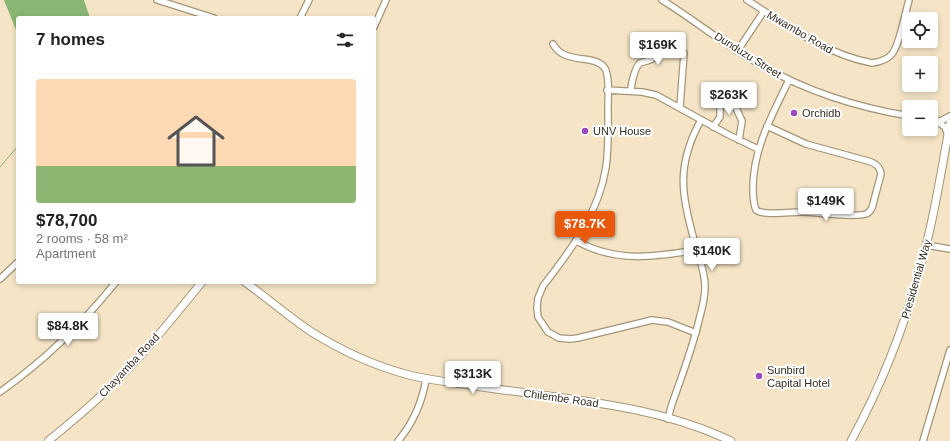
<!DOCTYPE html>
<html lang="en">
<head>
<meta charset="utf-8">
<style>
  :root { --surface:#fff; --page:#f6f6f6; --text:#202124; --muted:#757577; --line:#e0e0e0; --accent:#ea580c }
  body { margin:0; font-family:Helvetica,sans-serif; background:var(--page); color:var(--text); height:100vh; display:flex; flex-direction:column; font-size:15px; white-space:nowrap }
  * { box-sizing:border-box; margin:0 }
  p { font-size:13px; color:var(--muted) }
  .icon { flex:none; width:22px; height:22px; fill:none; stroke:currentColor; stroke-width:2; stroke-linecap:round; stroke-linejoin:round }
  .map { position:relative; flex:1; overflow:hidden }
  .side { position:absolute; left:16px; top:16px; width:360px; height:268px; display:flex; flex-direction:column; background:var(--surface); border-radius:4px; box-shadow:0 2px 6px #0003 }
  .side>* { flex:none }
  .fabs { position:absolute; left:902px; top:12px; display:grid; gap:8px }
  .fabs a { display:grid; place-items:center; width:36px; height:36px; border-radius:4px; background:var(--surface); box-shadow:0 2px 6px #0003; font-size:20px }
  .price { position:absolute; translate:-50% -34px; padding:0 9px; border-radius:4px; background:#fff; color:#222; font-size:13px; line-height:26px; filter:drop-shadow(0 1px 2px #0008) }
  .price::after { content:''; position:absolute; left:50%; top:24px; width:12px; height:9px; margin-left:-6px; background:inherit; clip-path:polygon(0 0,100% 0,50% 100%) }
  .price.selected { background:var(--accent); color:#fff }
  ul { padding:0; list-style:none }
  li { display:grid; align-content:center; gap:8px; height:212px; padding:0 20px }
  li+li { border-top:1px solid var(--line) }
  li span { display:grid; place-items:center; height:124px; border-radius:4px; color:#555 }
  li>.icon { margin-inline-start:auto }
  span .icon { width:72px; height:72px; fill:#fffc; stroke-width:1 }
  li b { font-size:17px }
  h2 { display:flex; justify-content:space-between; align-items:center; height:48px; padding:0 20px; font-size:17px }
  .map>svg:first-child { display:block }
  .water { fill:#89b673 }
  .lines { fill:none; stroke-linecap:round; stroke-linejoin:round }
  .stream { stroke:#89b673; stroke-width:1 }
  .minor-casing { stroke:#a49578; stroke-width:8 }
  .major-casing { stroke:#a49578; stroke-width:9 }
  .minor { stroke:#fff; stroke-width:5.5 }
  .major { stroke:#fff; stroke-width:7 }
  .poi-dot { fill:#9a4bbc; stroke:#fff; stroke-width:1.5 }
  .labels { text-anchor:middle; stroke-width:4; stroke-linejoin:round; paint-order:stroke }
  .street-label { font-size:11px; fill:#332d21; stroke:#fff }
  .poi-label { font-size:11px; fill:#332d21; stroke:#fff; text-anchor:start }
</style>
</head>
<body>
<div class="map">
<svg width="950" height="441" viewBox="0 0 950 441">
  <rect width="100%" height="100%" fill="#f5e5c6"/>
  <!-- water -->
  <path class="water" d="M4,0H84L90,18H18V35Z"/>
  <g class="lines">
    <!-- stream -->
    <path class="stream" d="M0,167L18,146"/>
    <!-- minor casing -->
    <g class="minor-casing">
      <path id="minor" d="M157,0L214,18
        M662,0C693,19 722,43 754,61C802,90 854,107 909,116
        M747,0C786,25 825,54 872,63C880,62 887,60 892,54C900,44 905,13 909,0
        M300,18L309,0
        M374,27L386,0
        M553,44C564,65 594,54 604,67C610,74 608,96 608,106C608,126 609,146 606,167C599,213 571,250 543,286L538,298L537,308L538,317L548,332L559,338L570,339L578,338L652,320L668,322L696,333
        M738,50L764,11
        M607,90L642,92L656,95L727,134L758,149
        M631,91C631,84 635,67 640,63C643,62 647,61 650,60C661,56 654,47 650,39
        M680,107L684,53
        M736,108L742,121L739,140
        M931,120L941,121L950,116
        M936,121L945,127L948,135
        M767,126L806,144L868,161C875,163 880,166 881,174L872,208C870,211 869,213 866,214C854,218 816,212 801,212C790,212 764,216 756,210C753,203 753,196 753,188C753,149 772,115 789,80
        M713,127L720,117V99
        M577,241C615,263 655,257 697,250
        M926,245L950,249
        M0,279L18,262
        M0,392C44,361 82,324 116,282
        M668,419L671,407C681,378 692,350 699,320C702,309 705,299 705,287C705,272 699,257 695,243C681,195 676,165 701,120
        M398,441C414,422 422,403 426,379
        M923,441L950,350"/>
    </g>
    <!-- major casing -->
    <g class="major-casing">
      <path id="major" d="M245,282C267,298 288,316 310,331C340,350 375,366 409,375C429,380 449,382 469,385C557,399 649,402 731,441
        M48,441C68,425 88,408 106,391C141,358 172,319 202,282
        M851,441C880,388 903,331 919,272C933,224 941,173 950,123"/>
    </g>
    <!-- minor -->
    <use href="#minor" class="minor"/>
    <!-- major -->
    <use href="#major" class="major"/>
  </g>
  <!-- markers -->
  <g class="poi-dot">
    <circle cx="794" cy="113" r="4"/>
    <circle cx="585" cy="131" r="4"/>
    <circle cx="759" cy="376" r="4"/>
  </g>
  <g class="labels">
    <!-- street labels -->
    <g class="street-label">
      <text transform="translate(800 32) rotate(30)" y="4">Mwambo Road</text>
      <text transform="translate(748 55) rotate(32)" y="4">Dunduzu Street</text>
      <text transform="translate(916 279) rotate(-74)" y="4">Presidential Way</text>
      <text transform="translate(129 365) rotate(-47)" y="4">Chayamba Road</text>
      <text transform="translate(561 398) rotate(8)" y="4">Chilembe Road</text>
    </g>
    <!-- poi labels -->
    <g class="poi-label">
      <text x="802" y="117">Orchidb</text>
      <text x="593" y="135">UNV House</text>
      <text x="767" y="374">Sunbird<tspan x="767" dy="13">Capital Hotel</tspan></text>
    </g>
  </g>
</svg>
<div class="fabs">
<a><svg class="icon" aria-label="locate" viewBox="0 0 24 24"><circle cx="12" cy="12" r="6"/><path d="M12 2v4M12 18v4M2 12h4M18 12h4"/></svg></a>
<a>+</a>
<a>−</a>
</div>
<b class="price" style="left:658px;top:66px">$169K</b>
<b class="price" style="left:729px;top:116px">$263K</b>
<b class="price" style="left:826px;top:222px">$149K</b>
<b class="price selected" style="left:585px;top:245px">$78.7K</b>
<b class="price" style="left:712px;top:272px">$140K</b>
<b class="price" style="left:68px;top:347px">$84.8K</b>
<b class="price" style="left:473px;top:395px">$313K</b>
<section class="side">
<h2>7 homes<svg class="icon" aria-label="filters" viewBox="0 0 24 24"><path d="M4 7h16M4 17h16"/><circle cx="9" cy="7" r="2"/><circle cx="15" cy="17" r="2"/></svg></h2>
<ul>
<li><span style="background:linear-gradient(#ffd9b3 70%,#8fb573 0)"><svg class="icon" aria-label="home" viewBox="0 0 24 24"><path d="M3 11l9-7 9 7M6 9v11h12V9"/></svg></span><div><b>$78,700</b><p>2 rooms · 58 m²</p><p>Apartment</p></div></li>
</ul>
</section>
</div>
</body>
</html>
